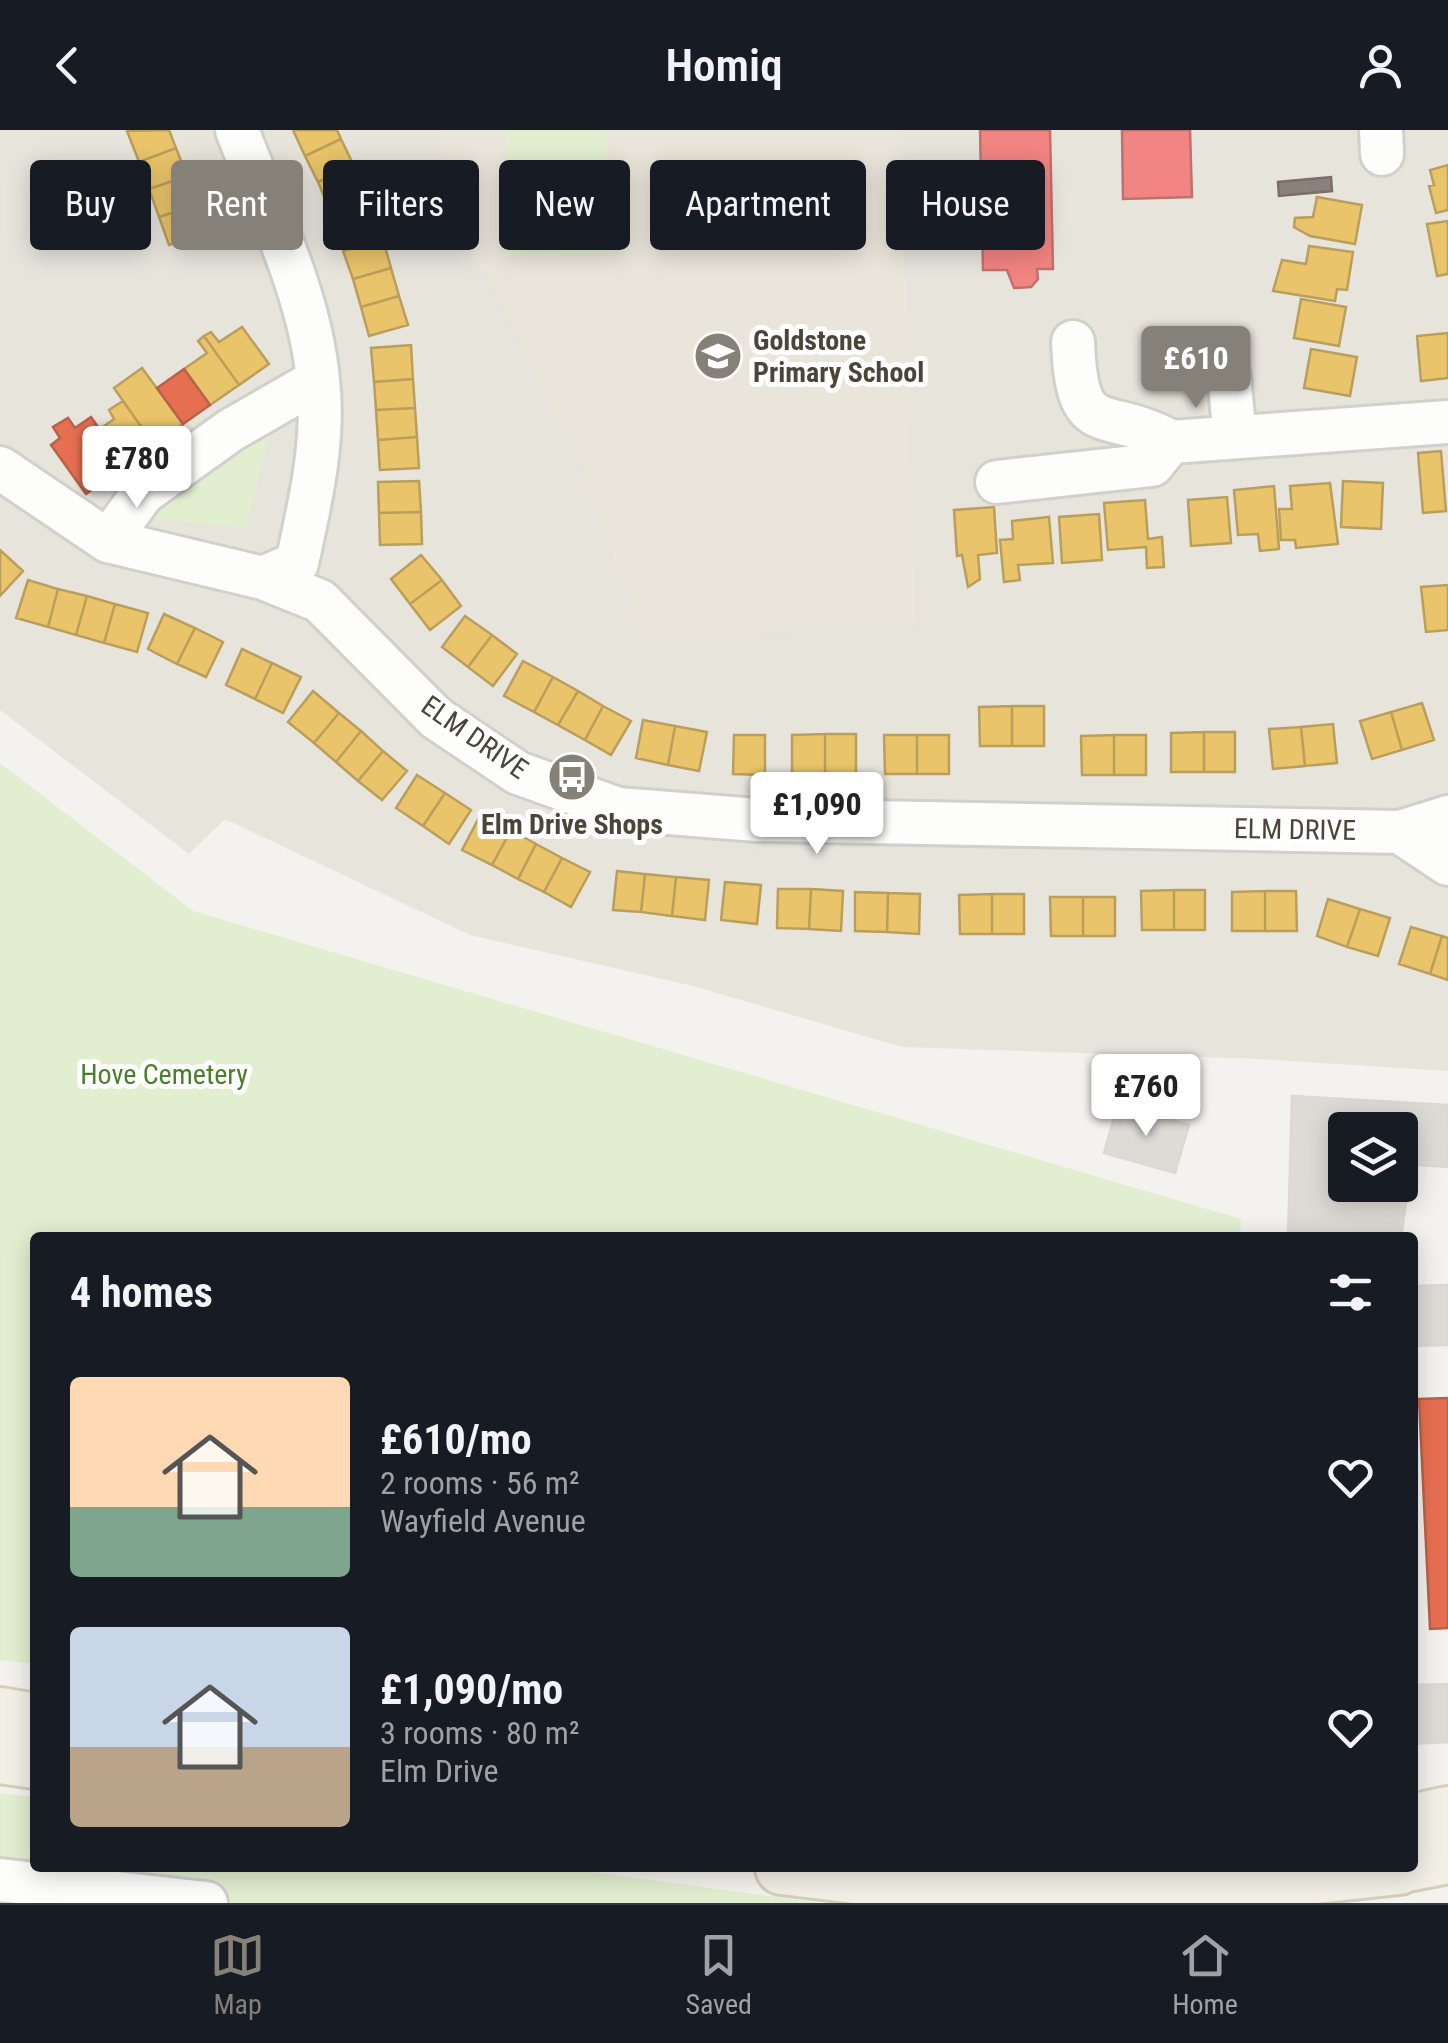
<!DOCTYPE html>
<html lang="en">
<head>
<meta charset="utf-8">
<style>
  :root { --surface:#171b24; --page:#20242c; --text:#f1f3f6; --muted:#9ea1a6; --line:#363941; --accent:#868178 }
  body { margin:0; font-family:"Roboto Condensed",sans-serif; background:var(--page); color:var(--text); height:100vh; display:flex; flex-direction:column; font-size:38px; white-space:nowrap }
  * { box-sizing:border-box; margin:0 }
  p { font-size:32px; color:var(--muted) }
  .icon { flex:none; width:55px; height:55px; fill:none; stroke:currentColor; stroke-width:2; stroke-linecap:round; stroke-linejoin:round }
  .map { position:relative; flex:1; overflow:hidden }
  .drawer { position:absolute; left:30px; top:1102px; width:1388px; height:640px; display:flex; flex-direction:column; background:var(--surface); border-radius:10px; box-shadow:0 5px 25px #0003 }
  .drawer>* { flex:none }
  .top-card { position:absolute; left:30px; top:30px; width:1390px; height:90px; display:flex; gap:20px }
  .buttons { position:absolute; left:1328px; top:982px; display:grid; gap:20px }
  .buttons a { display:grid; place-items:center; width:90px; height:90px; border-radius:10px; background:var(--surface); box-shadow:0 5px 25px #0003; font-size:50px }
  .price { position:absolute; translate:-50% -85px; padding:0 22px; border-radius:10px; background:#fff; color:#222; font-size:32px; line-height:65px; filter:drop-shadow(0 2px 5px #0008) }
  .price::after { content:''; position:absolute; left:50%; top:60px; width:30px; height:22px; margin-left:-15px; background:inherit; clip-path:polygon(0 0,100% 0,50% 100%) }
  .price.current { background:var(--accent); color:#fff }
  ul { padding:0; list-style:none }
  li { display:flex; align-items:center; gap:30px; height:250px; padding:0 40px }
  li span { display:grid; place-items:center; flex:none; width:280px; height:200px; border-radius:10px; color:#555 }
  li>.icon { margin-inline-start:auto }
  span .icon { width:120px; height:120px; fill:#fffc; stroke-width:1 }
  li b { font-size:42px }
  h2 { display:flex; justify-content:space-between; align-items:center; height:120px; padding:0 40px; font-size:42px }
  .pill { padding:0 35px; border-radius:10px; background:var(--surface); box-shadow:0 5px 25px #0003; font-size:35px; line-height:90px }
  .pill.current { background:var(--accent); color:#fff }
  header { display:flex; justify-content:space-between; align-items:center; height:130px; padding:0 40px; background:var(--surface); font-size:45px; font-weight:600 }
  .menu { display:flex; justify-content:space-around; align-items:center; height:140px; border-top:2px solid var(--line); background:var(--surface); font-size:28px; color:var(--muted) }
  .menu a { display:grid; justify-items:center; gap:5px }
  .menu .current { color:var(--accent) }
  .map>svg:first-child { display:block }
  .residential { fill:#e7e4dc }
  .education { fill:#eae5da }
  .green { fill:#e1eecf }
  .homes { fill:#e9c46a; stroke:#ba9e5b; stroke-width:2.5 }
  .shops { fill:#e76f51; stroke:#b8624a; stroke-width:2.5 }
  .health { fill:#f28482; stroke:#c0716c; stroke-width:2.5 }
  .industry { fill:#8a817c; stroke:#776f68; stroke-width:2.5 }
  .building { fill:#dedbd6; stroke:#dcd9d4; stroke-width:2.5; fill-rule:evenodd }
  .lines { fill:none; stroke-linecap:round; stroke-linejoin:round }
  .minor-casing { stroke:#d2d0cb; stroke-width:48 }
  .major-casing { stroke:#d6cebb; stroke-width:58 }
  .minor { stroke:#fdfdfc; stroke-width:42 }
  .major { stroke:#f2efe6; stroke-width:52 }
  .labels { text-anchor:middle; stroke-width:10; stroke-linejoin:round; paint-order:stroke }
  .poi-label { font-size:28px; font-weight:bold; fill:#4b4439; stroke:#fff; text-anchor:start }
  .street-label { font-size:28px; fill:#4b4439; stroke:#fff }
  .park-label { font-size:28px; fill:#4a7f2a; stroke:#fff }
</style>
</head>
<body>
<header><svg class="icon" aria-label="back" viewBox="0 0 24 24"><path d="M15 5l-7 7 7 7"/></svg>Homiq<svg class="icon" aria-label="person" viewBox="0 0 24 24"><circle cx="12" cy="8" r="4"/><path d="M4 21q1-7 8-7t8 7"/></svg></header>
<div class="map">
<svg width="1448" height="1773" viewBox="0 0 1448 1773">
  <rect width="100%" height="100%" fill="#f4f2ee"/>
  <!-- residential -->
  <path class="residential" d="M0,0H1448V941L1259,929L902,917L693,856L470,805L225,689L189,724L0,580Z"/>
  <!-- education -->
  <path class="education" d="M437,0H902L915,500L644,508L575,320L478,132Z"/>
  <!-- green -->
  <path class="green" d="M506,0H606L607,40L508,43Z
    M610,50L612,124L505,126L503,52Z
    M277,277L246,398L132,387Z
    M0,633L193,781L1241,1089L1240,1107L35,1108V1534L0,1530Z
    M0,1663L35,1667V1738H562L821,1773H0Z"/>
  <!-- homes -->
  <path class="homes" d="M169,0L176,18L139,32L127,1Z
    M293,0H337L341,9L305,26Z
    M341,9L354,36L318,52L305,26Z
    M176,18L187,46L149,59L139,32Z
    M1448,35V80L1436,83L1429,56L1434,55L1430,40Z
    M354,36L366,64L330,81L318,52Z
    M187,46L196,75L159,87L149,59Z
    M1317,67L1362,75L1355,114L1310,106L1294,97L1295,88L1313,87Z
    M196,75L206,103L169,115L159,87Z
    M374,79L383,109L343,121L333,91Z
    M1448,91V144L1437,146L1427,94Z
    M383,109L391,138L353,149L343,121Z
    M1309,116L1353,122L1347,160L1337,159L1335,171L1273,161L1282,130L1306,134Z
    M391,138L399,166L361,177L353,149Z
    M399,166L408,195L369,206L361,177Z
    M1301,169L1346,177L1339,216L1294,208Z
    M242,197L269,234L239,255L204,206L211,202L219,212Z
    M1448,203V248L1421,251L1417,206Z
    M204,206L239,255L210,275L184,239L207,223L198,211Z
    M411,215L413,249L374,252L371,218Z
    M1311,219L1357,227L1350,266L1304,258Z
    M142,238L183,294L154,315L114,258Z
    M413,249L415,278L376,280L374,252Z
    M123,271L154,315L125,336L100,299L114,289L109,280Z
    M415,278L417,307L378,310L376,280Z
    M417,307L419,338L380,340L378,310Z
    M1441,321L1446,381L1423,383L1418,323Z
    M419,351L421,382L379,383L378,352Z
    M1343,351L1383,353L1381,399L1341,397Z
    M1330,353L1338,414L1296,418L1295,410H1281L1279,379H1292L1290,356Z
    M1274,356L1279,419L1260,421L1258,404L1238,405L1234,360Z
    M1227,367L1231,413L1191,416L1188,370Z
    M1145,370L1148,409L1162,407L1164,437L1147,438L1146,417L1108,420L1104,373Z
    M994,377L997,423L978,425L980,449L968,457L962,425L957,426L954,380Z
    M421,382L422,414L380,415L379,383Z
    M1099,384L1102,430L1062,433L1059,387Z
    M1049,387L1053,433L1018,435L1020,450L1004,452L1000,410L1013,409L1012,391Z
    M0,420L23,441L0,466Z
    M421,425L442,450L410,474L391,449Z
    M28,450L58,459L48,497L16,488Z
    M442,450L461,476L430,500L410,474Z
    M1448,455V500L1426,502L1421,457Z
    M58,459L87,466L76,505L48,497Z
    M87,466L115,474L104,513L76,505Z
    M115,474L148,483L137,522L104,513Z
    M164,484L195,498L177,534L148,519Z
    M465,486L492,505L468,537L442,517Z
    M195,498L223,512L206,547L177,534Z
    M492,505L517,524L493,556L468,537Z
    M242,519L272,533L255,569L226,555Z
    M523,531L553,547L534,582L504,566Z
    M272,533L301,547L283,583L255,569Z
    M553,547L578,561L558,595L534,582Z
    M313,561L339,583L314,613L288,592Z
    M578,561L603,576L585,610L558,595Z
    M1422,573L1434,610L1402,620L1391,582Z
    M603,576L631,591L611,625L585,610Z
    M1012,576V616H980L979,577Z
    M1012,576H1044V616H1012Z
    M1391,582L1402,620L1372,629L1360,591Z
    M339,583L361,601L336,632L314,613Z
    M643,590L675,596L668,635L636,628Z
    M1333,594L1337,633L1305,636L1301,597Z
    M675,596L707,602L699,641L668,635Z
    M1301,597L1305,636L1273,639L1269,599Z
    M361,601L383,621L358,651L336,632Z
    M1204,602H1235V642H1204Z
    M1204,602V642H1171V603Z
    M825,604V644H792V605Z
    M825,604H856V644H825Z
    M734,605H765V645L733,644Z
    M884,605H917V644H885Z
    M917,605H949V644H917Z
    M1114,605H1146V645H1114Z
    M1114,605V645H1082L1081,606Z
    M383,621L407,641L382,670L358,651Z
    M417,645L445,663L423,696L396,678Z
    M445,663L471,680L449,714L423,696Z
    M481,684L511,700L492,735L462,720Z
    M511,700L536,714L518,749L492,735Z
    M536,714L562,728L544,762L518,749Z
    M562,728L590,742L571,777L544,762Z
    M617,741L645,744L641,782L613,780Z
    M645,744L676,747L672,786L641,782Z
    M676,747L709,750L705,790L672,786Z
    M725,752L761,755L757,794L721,790Z
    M778,759H811L809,799L777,798Z
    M811,759L843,761L841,801L809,799Z
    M1174,760H1205V800H1174Z
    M1174,760V800H1142L1141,761Z
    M1265,761H1296L1297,801H1265Z
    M1265,761V801H1232V762Z
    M855,762L888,763L887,802L855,801Z
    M888,763L920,764L919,804L887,802Z
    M992,764H1024V804H992Z
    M992,764V804H960L959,765Z
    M1050,767H1083V806H1051Z
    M1083,767H1115V806H1083Z
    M1328,769L1360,779L1347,817L1317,806Z
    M1360,779L1390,788L1378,826L1347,817Z
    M1411,797L1442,806L1430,844L1399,834Z
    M1442,806L1448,808V850L1430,844Z"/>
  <!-- shops -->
  <path class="shops" d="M184,239L210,275L183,294L157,258Z
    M91,287L125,336L86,364L51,315L60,308L53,297L68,288L75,298Z
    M1448,1268V1498L1430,1499L1419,1269Z"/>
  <!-- health -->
  <path class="health" d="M980,0H1050L1053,139H1037L1038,149L1031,157L1014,158L1007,140H983Z
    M1122,0H1190L1192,67L1123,69Z"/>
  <!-- industry -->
  <path class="industry" d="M1331,47L1332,61L1279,66L1278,52Z"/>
  <!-- building -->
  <path class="building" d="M1292,966L1448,975V1037L1405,1034L1404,1056L1408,1057L1401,1108H1288ZM1345,1000H1400V1055H1345Z
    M1118,974L1189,995L1175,1043L1104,1023Z
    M1448,1155V1215L1412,1216V1156Z
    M1448,1554V1612L1412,1614V1555Z"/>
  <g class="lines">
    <!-- minor casing -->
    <g class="minor-casing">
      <path id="minor" d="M237,0C267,79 310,164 318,250C325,311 310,373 297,433L263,448
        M1381,0L1382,24
        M1073,212C1077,315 1105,274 1171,312
        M1229,247L1235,307
        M1171,312L1448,292
        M0,338L108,411L263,448L320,471L436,588L518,643L618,679L757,690L1400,702L1448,687
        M997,352L1152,335L1171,312
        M108,411L143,363L231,300L318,250
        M1400,702L1448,734
        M0,1750L206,1773"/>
    </g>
    <!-- major casing -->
    <g class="major-casing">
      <path id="major" d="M0,1584L35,1590
        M0,1627L35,1632
        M1412,1691L1448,1683
        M1412,1734L1448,1727
        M782,1738L947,1758L1186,1761L1399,1738"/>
    </g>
    <!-- minor -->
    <use href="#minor" class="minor"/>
    <!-- major -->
    <use href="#major" class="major"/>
  </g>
  <!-- icons -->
  <defs>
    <g id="school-disc" transform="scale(2.5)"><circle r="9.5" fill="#868178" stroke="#fff"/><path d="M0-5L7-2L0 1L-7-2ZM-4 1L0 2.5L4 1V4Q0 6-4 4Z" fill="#fff"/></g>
    <g id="bus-disc" transform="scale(2.5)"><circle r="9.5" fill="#868178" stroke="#fff"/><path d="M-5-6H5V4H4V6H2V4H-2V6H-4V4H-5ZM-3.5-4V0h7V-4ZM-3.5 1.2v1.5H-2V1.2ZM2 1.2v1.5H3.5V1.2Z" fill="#fff"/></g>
  </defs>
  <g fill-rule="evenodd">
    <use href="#school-disc" x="718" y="226"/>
    <use href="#bus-disc" x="572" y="647"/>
  </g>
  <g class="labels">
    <!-- poi labels -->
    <g class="poi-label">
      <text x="753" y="220">Goldstone<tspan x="753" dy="32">Primary School</tspan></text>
      <text x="572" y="704" text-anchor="middle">Elm Drive Shops</text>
    </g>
    <!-- street labels -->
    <g class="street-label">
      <text transform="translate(475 607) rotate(35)" y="10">ELM DRIVE</text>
      <text transform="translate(1295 699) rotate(1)" y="10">ELM DRIVE</text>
    </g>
    <!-- park labels -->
    <g class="park-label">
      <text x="164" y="954">Hove Cemetery</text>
    </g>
  </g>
</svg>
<div class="buttons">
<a><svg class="icon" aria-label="layers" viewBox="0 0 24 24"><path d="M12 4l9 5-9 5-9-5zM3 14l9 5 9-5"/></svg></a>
</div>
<b class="price current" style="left:1196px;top:281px">£610</b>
<b class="price" style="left:137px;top:381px">£780</b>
<b class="price" style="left:817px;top:727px">£1,090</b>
<b class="price" style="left:1146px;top:1009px">£760</b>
<div class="top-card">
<a class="pill">Buy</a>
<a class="pill current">Rent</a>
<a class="pill">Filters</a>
<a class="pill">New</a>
<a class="pill">Apartment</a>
<a class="pill">House</a>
</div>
<section class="drawer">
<h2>4 homes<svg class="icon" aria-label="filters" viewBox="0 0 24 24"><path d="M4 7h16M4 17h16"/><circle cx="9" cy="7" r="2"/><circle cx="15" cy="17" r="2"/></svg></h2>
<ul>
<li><span style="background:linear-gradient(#ffd9b3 65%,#7fa58c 0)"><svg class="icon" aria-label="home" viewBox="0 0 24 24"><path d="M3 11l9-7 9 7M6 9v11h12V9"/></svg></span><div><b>£610/mo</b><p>2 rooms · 56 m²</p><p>Wayfield Avenue</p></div><svg class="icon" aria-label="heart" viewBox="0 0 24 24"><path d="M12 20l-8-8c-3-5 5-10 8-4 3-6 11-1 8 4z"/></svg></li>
<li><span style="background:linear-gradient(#c9d6e8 60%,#b9a48a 0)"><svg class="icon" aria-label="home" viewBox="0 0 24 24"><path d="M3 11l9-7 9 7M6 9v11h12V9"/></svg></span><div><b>£1,090/mo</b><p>3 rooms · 80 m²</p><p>Elm Drive</p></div><svg class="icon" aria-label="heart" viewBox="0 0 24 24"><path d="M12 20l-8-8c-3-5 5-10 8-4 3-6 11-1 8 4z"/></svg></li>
</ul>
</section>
</div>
<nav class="menu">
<a class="current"><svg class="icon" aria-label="map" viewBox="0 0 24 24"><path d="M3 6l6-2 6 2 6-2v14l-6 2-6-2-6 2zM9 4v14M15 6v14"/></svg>Map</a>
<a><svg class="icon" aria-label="saved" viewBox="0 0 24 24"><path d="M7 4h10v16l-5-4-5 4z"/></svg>Saved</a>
<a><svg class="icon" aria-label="home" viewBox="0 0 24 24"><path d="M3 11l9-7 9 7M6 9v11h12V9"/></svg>Home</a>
</nav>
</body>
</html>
